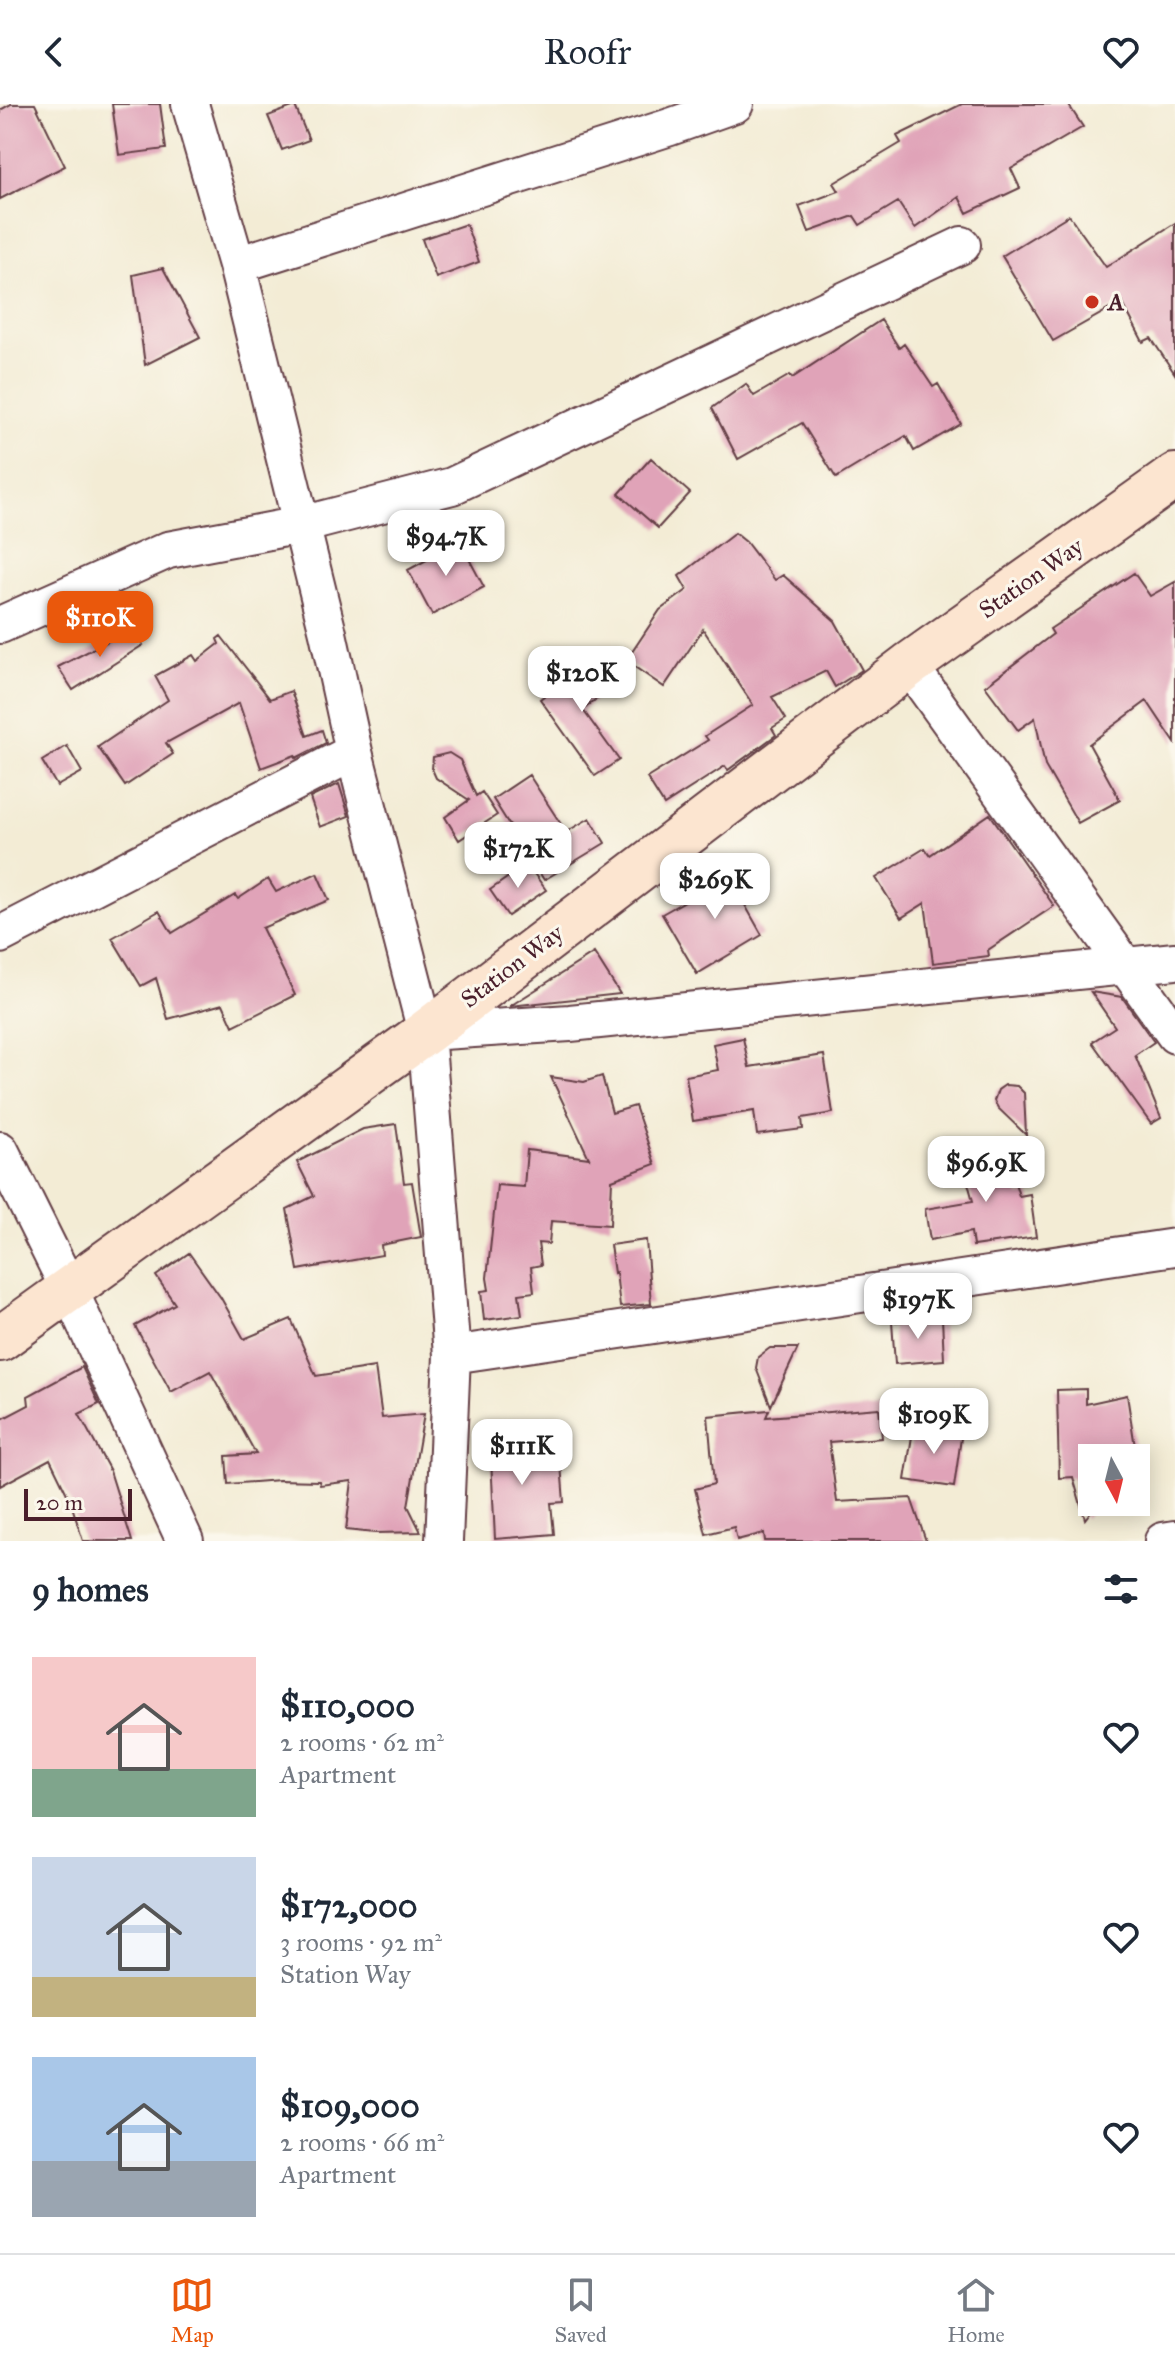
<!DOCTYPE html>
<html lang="en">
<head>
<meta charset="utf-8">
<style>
  :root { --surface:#fff; --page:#f2f2f3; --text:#1f2937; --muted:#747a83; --line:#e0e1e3; --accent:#ea580c }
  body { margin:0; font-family:"IM FELL Great Primer",serif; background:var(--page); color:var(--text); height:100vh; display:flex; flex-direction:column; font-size:30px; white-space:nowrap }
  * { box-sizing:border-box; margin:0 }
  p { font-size:26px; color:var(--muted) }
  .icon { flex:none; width:44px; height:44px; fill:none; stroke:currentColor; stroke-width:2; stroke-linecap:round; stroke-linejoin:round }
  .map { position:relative; height:1437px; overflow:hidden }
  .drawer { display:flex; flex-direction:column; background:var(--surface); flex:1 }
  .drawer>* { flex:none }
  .needle { width:52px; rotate:173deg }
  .buttons { position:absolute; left:1078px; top:1340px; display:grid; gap:16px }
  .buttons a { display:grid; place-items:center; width:72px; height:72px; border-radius:0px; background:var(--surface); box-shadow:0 4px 20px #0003; font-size:40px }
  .scale { position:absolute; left:24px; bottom:20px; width:108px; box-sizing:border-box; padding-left:8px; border:4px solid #4a1f2b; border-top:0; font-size:22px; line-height:28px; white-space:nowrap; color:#4a1f2b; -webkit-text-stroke:6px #fbf7ec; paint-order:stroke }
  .price { position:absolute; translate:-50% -68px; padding:0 18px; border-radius:16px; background:#fff; color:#222; font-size:26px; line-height:52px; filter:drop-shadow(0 2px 4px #0008) }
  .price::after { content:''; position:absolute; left:50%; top:48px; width:24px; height:18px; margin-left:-12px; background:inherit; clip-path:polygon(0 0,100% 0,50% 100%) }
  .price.on { background:var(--accent); color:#fff }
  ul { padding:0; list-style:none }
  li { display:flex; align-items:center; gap:24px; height:200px; padding:0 32px }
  li span { display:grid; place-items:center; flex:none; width:224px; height:160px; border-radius:0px; color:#555 }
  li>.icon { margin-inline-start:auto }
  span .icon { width:96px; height:96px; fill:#fffc; stroke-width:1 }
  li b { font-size:34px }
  h2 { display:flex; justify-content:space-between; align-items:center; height:96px; padding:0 32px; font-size:34px }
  header { display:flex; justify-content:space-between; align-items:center; height:104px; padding:0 32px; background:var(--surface); font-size:36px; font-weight:600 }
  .dock { display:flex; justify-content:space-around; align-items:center; height:112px; border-top:2px solid var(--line); background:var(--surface); font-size:22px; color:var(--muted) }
  .dock a { display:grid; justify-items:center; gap:4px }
  .dock .on { color:var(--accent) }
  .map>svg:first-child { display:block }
  .building { fill:#e0a3b8 }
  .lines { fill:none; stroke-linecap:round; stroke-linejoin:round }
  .minor-casing { stroke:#633e44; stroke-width:40 }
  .secondary-casing { stroke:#633e44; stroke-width:48 }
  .minor { stroke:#fff; stroke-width:36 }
  .secondary { stroke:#fce5d0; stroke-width:44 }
  .poi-dot { fill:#c8321e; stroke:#fbf7ec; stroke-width:3 }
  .labels { text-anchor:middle; stroke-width:6; stroke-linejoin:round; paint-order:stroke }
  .poi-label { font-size:24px; font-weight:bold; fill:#4a1f2b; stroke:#fbf7ec; text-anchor:start }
  .street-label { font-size:24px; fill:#4a1f2b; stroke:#fbf7ec }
</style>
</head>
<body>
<header><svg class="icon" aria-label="back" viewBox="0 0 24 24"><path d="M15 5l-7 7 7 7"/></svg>Roofr<svg class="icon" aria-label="heart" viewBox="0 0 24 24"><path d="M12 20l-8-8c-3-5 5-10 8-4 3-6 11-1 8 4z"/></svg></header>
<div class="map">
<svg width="1175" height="1437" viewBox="0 0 1175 1437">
  <rect width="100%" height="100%" fill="#fbf7ec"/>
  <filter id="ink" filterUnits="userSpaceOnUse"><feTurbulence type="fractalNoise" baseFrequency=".0125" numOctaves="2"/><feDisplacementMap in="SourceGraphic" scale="16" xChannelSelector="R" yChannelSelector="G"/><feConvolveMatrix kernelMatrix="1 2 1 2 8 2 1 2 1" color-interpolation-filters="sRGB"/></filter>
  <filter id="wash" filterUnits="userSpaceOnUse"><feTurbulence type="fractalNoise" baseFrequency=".006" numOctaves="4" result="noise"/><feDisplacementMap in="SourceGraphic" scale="32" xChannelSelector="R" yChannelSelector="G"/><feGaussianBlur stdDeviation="1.8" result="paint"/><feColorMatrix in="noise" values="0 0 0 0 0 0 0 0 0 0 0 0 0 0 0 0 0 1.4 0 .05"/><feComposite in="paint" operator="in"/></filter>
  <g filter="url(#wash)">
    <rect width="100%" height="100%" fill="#f3ecd5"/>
    <g id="blocks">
      <!-- building -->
      <path class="building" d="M11,0H35L65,62L0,95V6Z
        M112,0H160L166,45L119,51Z
        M962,0H1068L1083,23L1011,65L1020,84L967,109L959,93L915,124L898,98L860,121L854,112L809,128L799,102L839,87L834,79L901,39L897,32Z
        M295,2L309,36L282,46L268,12Z
        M1069,111L1106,163L1175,119V270L1151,234L1143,238L1122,198L1053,237L1002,152Z
        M466,120L479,158L436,174L422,135Z
        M163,164L200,233L145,261L133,171Z
        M881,216L899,244L904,240L933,283L938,280L961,320L914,347L906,332L836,374L802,319L738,355L712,304L746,280L754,292L790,271L792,274Z
        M651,354L690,389L658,424L619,390Z
        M735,429L746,438L775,476L783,471L835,517L862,566L835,583L826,567L772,593L786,615L772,624L776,631L728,666L725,662L664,701L647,674L708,636L705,632L753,601L703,525L664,583L626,557L660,506L687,486L679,472Z
        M460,438L484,483L432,511L408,466Z
        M1134,469L1150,492L1175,478V639L1147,597L1089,640L1120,696L1078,719L1045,662L1035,614L1018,626L985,582L1053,530L1050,525Z
        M133,524L143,541L73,586L58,563Z
        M221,532L270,595L291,587L307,632L322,626L326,639L296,654L295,651L261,664L239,599L166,639L173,650L125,682L98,643L168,596L155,572L193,551L197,557L219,540L217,535Z
        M595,554L614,580L583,606L619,656L595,672L540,595Z
        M67,642L82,668L57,682L42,657Z
        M449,649L460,656L476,692L482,688L497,711L459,736L445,713L469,696L436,674L432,665L433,653Z
        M529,671L566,728L590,714L605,739L544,776L493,695Z
        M339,680L349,712L320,723L310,694Z
        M990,710L1054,802L988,846L989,852L933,859L925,799L901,814L876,774L925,744L930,751Z
        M527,760L546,786L508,812L490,786Z
        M744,764L760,793L745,801L762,831L697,870L662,810Z
        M317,769L329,796L262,824L295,891L233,922L223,900L168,915L156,874L141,882L112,834L159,807L172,829L235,791L238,795L268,775L276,788Z
        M594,849L620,890L510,902Z
        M1091,888L1122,893L1154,938L1135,951L1161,1014L1151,1020L1092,938L1115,923Z
        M743,934L749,963L824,951L833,1009L802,1014L803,1025L757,1031L754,1007L693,1017L686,972L718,966L713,940Z
        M602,972L612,1009L635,1002L655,1060L612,1076L610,1121L551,1117L549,1140L538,1139L541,1161L531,1163L534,1188L519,1190L522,1211L484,1216L481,1187L489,1186L487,1174L497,1081L524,1083L527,1046L589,1054L551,973L584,978Z
        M1005,981L1017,982L1024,989L1026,1031L998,1004L994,997L998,986Z
        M396,1020L404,1079L412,1078L421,1133L381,1141L382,1151L298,1166L287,1105L314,1092L297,1058L363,1025Z
        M1004,1042L1019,1092L1030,1090L1036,1133L973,1142L971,1128L930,1136L925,1105L973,1097L961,1054Z
        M646,1136L651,1200L620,1203L616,1168L614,1169L610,1141Z
        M189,1149L221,1194L244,1235L291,1215L316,1272L375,1263L382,1314L424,1310L408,1402L421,1428L375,1429L346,1426L352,1377L320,1381L319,1377L279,1376L228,1380L226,1352L256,1350L210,1267L171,1288L135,1222L175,1200L156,1172Z
        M942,1214L944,1256L895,1260L892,1218Z
        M798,1244L771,1302L756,1264L758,1253L770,1244Z
        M82,1263L99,1300L79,1310L110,1367L132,1437H83L70,1396L50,1355L0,1382V1316L29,1301L28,1292Z
        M1086,1285V1300L1127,1291L1136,1349L1132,1354H1092V1398H1098L1085,1415L1073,1373L1059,1374L1057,1286Z
        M879,1304L882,1334L829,1338L837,1398L911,1394L926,1437H765L764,1429L737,1436L734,1423L706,1430L695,1385L714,1380L708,1312L769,1306L766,1313Z
        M914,1320L962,1327L954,1383L905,1376Z
        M482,1321L511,1330L512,1351L560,1348L564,1398L551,1399L554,1430L495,1435L491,1354H484Z"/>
    </g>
  </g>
  <g filter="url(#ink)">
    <use href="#blocks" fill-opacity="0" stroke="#633e44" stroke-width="2"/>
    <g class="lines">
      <!-- minor casing -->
      <g class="minor-casing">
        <path id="minor" d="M190,0L237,161L328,529L354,648L426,928L452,1251L444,1437
          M237,161L670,23L735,0
          M0,521L168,446L301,421L452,382L962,141
          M909,561L1175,931
          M0,831L354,648
          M426,928L570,919L1175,857
          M0,1046L69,1185L185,1437
          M452,1251L1175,1143
          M1163,1437L1175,1435"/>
      </g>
      <!-- secondary casing -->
      <g class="secondary-casing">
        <path id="secondary" d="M0,1235L426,928L909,561L1175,372"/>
      </g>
      <!-- minor -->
      <use href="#minor" class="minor"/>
      <!-- secondary -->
      <use href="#secondary" class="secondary"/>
    </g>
  </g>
  <!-- markers -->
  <circle class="poi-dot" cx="1092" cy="198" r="8"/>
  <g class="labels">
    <!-- poi labels -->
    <g class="poi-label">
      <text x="1108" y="206">A</text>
    </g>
    <!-- street labels -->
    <g class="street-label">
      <text transform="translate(1031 474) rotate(-35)" y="8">Station Way</text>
      <text transform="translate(512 862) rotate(-37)" y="8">Station Way</text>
    </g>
  </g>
</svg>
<div class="buttons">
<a><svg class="needle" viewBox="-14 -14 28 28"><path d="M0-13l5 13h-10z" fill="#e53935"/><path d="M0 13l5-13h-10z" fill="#747a83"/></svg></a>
</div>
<div class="scale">20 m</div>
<b class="price" style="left:446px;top:474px">$94.7K</b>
<b class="price on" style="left:100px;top:555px">$110K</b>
<b class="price" style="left:582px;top:610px">$120K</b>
<b class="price" style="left:518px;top:786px">$172K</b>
<b class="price" style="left:715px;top:817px">$269K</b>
<b class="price" style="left:986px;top:1100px">$96.9K</b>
<b class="price" style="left:918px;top:1237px">$197K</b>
<b class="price" style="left:934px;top:1352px">$109K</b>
<b class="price" style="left:522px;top:1383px">$111K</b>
</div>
<section class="drawer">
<h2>9 homes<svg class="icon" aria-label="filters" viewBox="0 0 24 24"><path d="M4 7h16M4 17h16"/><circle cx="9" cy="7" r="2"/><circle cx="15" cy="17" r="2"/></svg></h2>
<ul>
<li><span style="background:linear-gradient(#f6c9c9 70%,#7fa58c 0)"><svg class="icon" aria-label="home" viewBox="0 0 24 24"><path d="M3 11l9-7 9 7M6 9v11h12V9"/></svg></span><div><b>$110,000</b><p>2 rooms · 62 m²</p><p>Apartment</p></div><svg class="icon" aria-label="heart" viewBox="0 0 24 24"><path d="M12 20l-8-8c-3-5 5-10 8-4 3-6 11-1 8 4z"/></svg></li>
<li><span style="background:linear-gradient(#c9d6e8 75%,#c2b280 0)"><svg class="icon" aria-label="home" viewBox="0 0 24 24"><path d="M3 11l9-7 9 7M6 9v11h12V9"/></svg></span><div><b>$172,000</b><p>3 rooms · 92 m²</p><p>Station Way</p></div><svg class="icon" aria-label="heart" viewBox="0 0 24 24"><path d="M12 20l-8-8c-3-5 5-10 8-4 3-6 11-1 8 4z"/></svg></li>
<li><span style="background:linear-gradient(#a9c7e8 65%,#9aa5b1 0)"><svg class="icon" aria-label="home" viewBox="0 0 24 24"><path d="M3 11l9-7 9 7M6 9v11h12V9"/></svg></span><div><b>$109,000</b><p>2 rooms · 66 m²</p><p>Apartment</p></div><svg class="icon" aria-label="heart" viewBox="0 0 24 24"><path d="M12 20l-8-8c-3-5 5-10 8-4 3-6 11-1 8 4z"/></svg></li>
</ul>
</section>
<nav class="dock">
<a class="on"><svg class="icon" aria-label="map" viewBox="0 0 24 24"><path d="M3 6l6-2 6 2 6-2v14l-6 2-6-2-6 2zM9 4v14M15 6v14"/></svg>Map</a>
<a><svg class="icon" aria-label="saved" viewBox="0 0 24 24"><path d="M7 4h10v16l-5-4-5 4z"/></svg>Saved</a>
<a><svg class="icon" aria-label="home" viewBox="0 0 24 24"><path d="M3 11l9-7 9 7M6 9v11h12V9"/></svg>Home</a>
</nav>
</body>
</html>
